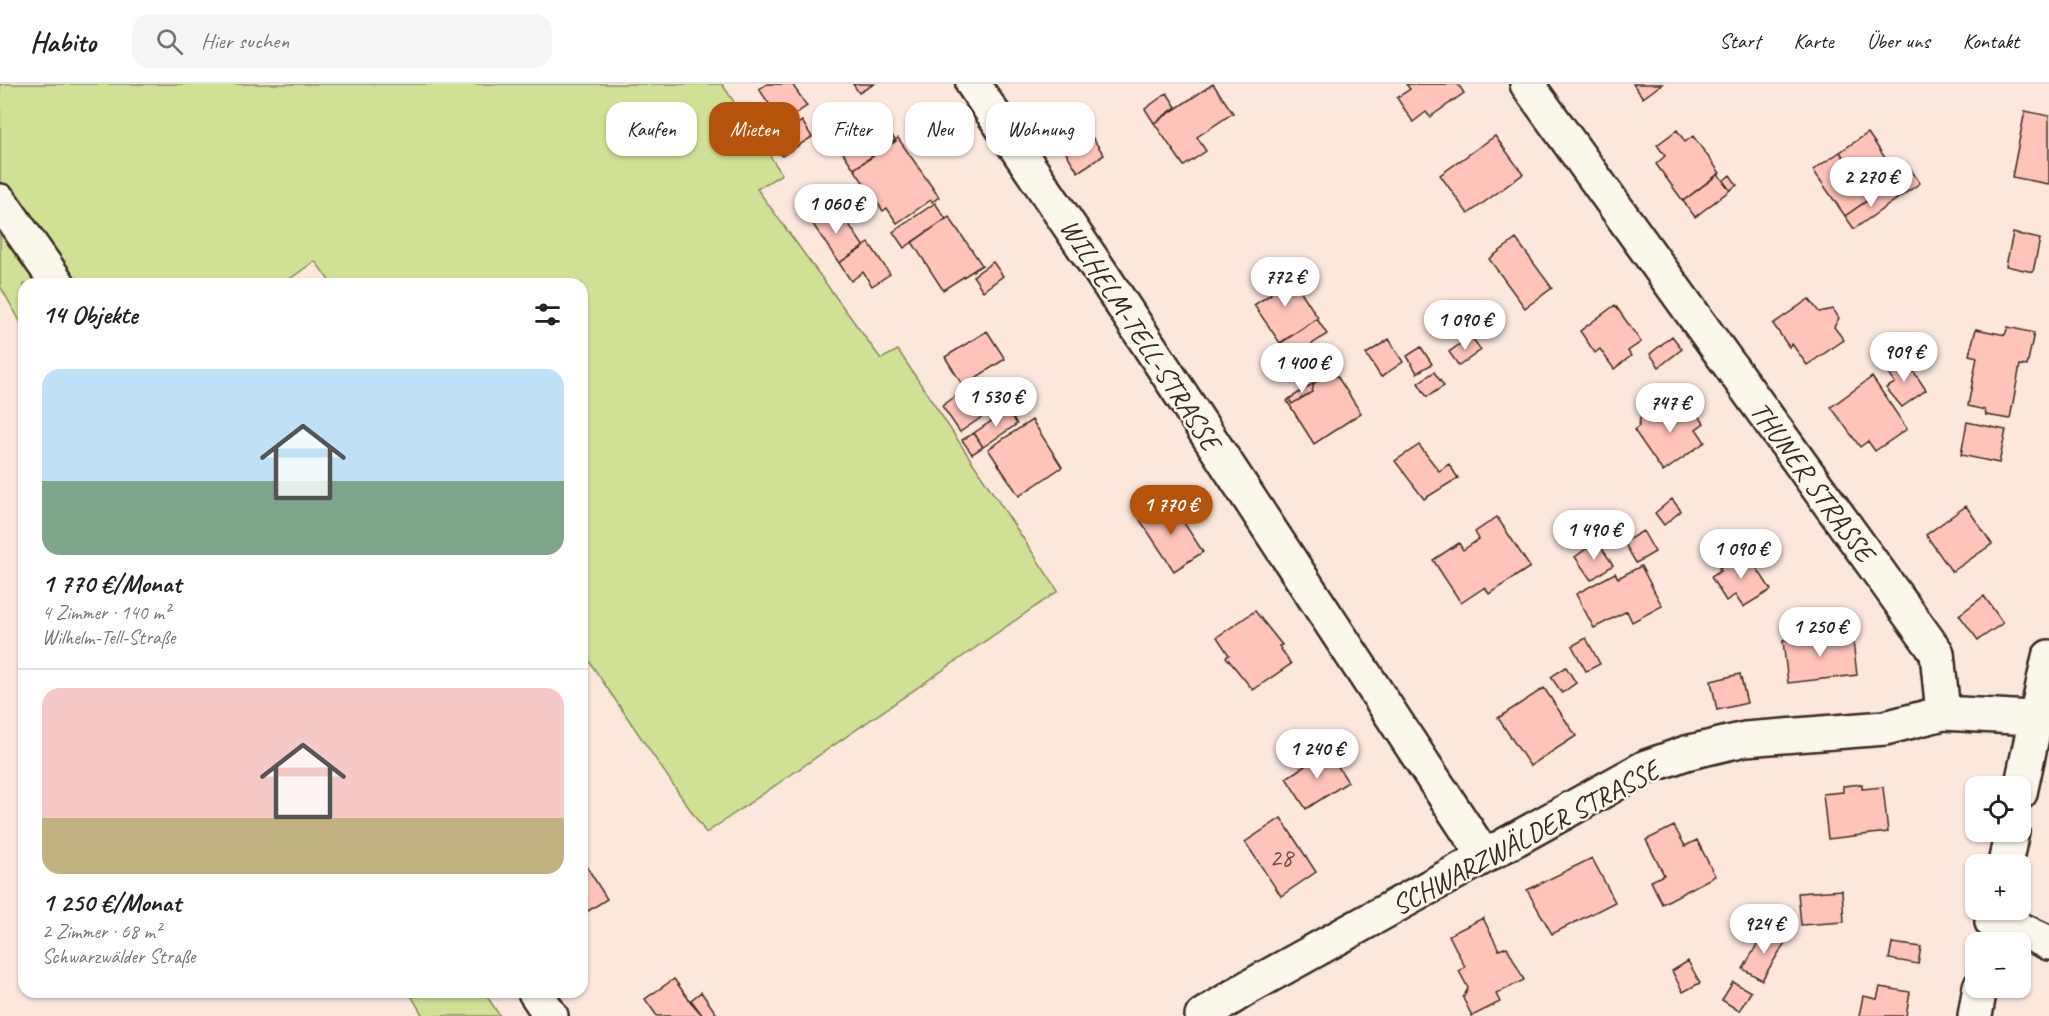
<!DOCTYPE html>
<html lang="de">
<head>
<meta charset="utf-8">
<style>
  :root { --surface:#fff; --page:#f6f6f6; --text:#222; --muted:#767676; --line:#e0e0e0; --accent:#b45309 }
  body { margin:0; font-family:Caveat,sans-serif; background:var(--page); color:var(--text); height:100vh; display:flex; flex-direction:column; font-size:22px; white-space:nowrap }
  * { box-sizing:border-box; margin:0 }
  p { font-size:20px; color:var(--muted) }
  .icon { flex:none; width:33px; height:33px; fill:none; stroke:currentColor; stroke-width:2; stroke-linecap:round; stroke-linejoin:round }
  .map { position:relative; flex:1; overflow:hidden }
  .side { position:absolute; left:18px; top:194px; width:570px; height:720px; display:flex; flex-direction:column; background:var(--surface); border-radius:18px; box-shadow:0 2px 4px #0004 }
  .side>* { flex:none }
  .guide { position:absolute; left:606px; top:18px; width:570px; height:54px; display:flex; gap:12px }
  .buttons { position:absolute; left:1965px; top:692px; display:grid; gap:12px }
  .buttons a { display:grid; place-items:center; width:66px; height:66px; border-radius:12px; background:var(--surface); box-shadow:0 2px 4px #0004; font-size:30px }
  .price { position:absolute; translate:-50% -51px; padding:0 14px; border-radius:21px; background:#fff; color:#222; font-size:20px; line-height:39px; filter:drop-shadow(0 2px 3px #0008) }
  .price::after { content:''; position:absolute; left:50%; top:36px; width:18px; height:14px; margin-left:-9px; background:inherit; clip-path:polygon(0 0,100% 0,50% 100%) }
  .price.current { background:var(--accent); color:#fff }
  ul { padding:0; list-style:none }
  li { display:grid; align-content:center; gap:12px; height:318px; padding:0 24px }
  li+li { border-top:2px solid var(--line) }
  li span { display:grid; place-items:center; height:186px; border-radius:18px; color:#555 }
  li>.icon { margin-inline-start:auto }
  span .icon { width:108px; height:108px; fill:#fffc; stroke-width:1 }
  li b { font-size:26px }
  h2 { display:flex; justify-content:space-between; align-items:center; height:72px; padding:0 24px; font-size:26px }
  .pill { padding:0 21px; border-radius:18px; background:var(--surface); box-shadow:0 2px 4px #0004; font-size:21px; line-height:54px }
  .pill.current { background:var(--accent); color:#fff }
  header { display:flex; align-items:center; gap:36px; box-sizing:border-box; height:84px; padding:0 30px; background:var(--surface); border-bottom:2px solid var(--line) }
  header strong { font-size:28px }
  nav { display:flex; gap:33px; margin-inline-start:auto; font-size:21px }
  .search { width:420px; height:54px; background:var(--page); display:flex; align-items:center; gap:15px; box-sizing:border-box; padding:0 21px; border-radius:18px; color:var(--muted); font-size:22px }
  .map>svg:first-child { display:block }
  .green { fill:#d0e195; stroke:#86865a; stroke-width:1.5 }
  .building { fill:#ffc3ba; stroke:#3b2a1e; stroke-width:1.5 }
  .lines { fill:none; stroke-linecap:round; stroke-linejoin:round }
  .minor-casing { stroke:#3b2a1e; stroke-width:38 }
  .minor { stroke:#fbf7ec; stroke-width:33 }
  .labels { text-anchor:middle; stroke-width:5; stroke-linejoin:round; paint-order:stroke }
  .number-label { font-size:26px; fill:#6c5045 }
  .street-label { font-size:28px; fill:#3b2a1e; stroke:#fbf7ec }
</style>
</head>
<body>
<header>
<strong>Habito</strong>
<div class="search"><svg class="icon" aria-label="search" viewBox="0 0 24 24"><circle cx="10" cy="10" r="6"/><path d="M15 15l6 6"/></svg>Hier suchen</div>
<nav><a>Start</a><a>Karte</a><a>Über uns</a><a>Kontakt</a></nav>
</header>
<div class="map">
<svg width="2049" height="932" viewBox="0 0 2049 932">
  <rect width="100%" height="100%" fill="#fce7dd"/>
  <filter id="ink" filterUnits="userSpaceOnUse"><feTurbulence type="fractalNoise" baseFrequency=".0167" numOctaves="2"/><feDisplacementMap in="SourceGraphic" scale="12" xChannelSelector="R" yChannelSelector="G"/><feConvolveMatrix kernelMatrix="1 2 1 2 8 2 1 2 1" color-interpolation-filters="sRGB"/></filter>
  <g filter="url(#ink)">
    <!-- green -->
    <path class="green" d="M0,0H722L782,90L757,105L881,275L898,266L1058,507L706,749L582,567V200L331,199L315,177L284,199L24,200V244L0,202Z
      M409,908H484L500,932H423Z"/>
    <!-- building -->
    <path class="building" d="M767,0H792L807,22L782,39L759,5Z
      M853,0H874L859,9Z
      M1213,0L1233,29L1197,53L1206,67L1184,82L1154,39Z
      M1406,0H1458L1464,9L1430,33L1426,28L1413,38L1397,14L1410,5Z
      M1633,0H1662L1643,14Z
      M1167,9L1176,23L1154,39L1145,25Z
      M2025,27L2049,32V100L2012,93Z
      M802,37L812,53L782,72L772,56Z
      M884,41L896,57L854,85L843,69Z
      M1086,44L1104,71L1078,88L1061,61Z
      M1677,46L1685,58L1693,52L1720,89L1683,117L1656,80L1665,72L1657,61Z
      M1868,49L1899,94L1871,114L1840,68Z
      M1495,52L1523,90L1468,130L1440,91Z
      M898,54L939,113L932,118L931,116L897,139L887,124L883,127L854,85Z
      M1840,68L1871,114L1845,132L1813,86Z
      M1911,86L1920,99L1897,115L1888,102Z
      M1718,90L1730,106L1695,133L1683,117Z
      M1730,91L1737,101L1730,106L1723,97Z
      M1888,102L1897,115L1854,145L1845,132Z
      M842,118L847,126L829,139L823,130Z
      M935,119L946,135L904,164L893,148Z
      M818,122L829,139L842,130L864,163L839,179L806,130Z
      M949,133L982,181L943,206L912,158Z
      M2013,149L2040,155L2033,188L2006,182Z
      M1516,155L1552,204L1525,224L1489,175Z
      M869,159L890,190L872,202L863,188L851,197L839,179Z
      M993,178L1003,192L983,207L973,192Z
      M1284,188L1290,197L1293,195L1318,234L1280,259L1254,221L1271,210L1265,201Z
      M1809,215L1819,228L1833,225L1839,234L1834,243L1844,256L1807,281L1792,260L1789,263L1773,240Z
      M1615,221L1641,258L1628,267L1631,272L1614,285L1600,265L1595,269L1580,247Z
      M1317,235L1327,250L1291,274L1281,259Z
      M2008,243L2034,249L2027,282L2020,281L2010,335L1986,331L1985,326L1968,322L1977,273L1969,271L1976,245L2005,251Z
      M987,247L1005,275L963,302L945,273Z
      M1471,252L1481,266L1459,282L1449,268Z
      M1672,252L1682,265L1659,283L1650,270Z
      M1389,255L1403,278L1381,293L1366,270Z
      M1421,263L1432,280L1417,289L1407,272Z
      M1904,273L1926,306L1902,323L1886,304L1895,299L1886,285Z
      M1434,288L1444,302L1427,313L1418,299Z
      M1328,290L1337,292L1361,329L1314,360L1287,317L1289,315L1292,320L1312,308L1314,299Z
      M1872,293L1907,345L1875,367L1868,357L1860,363L1831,323Z
      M979,296L998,322L960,348L942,322Z
      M1314,299L1312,308L1292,320L1289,315Z
      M1675,317L1684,330L1693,325L1704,339L1696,345L1705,358L1663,388L1634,346L1639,342L1640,334L1654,324L1662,326Z
      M1008,326L1017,340L983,363L974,349Z
      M1032,336L1062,383L1019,412L988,365Z
      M1967,338L2006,346L1999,379L1961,371Z
      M974,349L983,363L972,370L962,356Z
      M1419,361L1439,387L1449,380L1458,394L1424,415L1395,377Z
      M1672,415L1681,427L1664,441L1655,429Z
      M1169,416L1203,468L1174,487L1140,436Z
      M1966,422L1992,460L1952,488L1926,451Z
      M1497,433L1530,483L1489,510L1485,503L1461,519L1433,476L1459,459L1463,466L1479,455L1475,448Z
      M1643,447L1655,468L1636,479L1624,458Z
      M1597,457L1613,481L1591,496L1575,473Z
      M1746,467L1771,506L1743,523L1735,511L1726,517L1711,493L1721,487L1719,484Z
      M1641,482L1662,522L1632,538L1627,527L1594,544L1576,510L1615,489L1618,494Z
      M1984,512L2003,539L1978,556L1959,531Z
      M1255,527L1282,561L1279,562L1291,580L1253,606L1226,573L1229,571L1217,553Z
      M1852,548L1857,591L1788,599L1783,557Z
      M1586,554L1600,580L1586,587L1572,562Z
      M1566,583L1576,599L1562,609L1551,593Z
      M1740,590L1747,619L1717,626L1711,597Z
      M1544,604L1576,652L1530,682L1498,634Z
      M1328,667L1348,698L1306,725L1286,694Z
      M1862,700V705L1883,703L1888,748L1828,755L1823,710L1843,708V702Z
      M1281,734L1316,788L1281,812L1245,758Z
      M1674,742L1685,762L1697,756L1715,792L1662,820L1651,797L1664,791L1646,756Z
      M1592,774L1615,818L1552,850L1527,806Z
      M582,775L607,815L582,831Z
      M1842,806L1844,838L1801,841L1798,809Z
      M1483,834L1499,866L1507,863L1524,896L1496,910L1500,918L1472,932L1463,914L1468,904L1459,887L1465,883L1449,851Z
      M1766,845L1786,857L1762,896L1743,885Z
      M1892,859L1921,863L1918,880L1889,875Z
      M1688,877L1700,899L1683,908L1672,887Z
      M674,895L690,917L703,932H657L645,915Z
      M1733,898L1751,908L1739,927L1722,916Z
      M1880,903L1910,908L1906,932H1859L1863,912L1877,915Z
      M701,908L718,932H703L691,916Z"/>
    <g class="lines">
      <!-- minor casing -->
      <g class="minor-casing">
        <path id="minor" d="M973,0L1104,193L1484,772
          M1527,0L1937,569L1943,629
          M0,117L58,200
          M2020,709L2049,573
          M2005,780L2012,747
          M1992,838L2017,844L2049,859
          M535,908L551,932
          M1202,932L1247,904L1646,683L1686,669L1745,655L1885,644L1943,629L2049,635
          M1975,932L1980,903"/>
      </g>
      <!-- minor -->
      <use href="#minor" class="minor"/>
    </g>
  </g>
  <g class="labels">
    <!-- number labels -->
    <g class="number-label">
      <text x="1281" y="782">28</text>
    </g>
    <!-- street labels -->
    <g class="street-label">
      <text transform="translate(1141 250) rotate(57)" y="10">WILHELM-TELL-STRASSE</text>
      <text transform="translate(1813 397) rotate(54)" y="10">THUNER STRASSE</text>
      <text transform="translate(1525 753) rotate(-28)" y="10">SCHWARZWÄLDER STRASSE</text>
    </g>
  </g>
</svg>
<div class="buttons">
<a><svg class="icon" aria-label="locate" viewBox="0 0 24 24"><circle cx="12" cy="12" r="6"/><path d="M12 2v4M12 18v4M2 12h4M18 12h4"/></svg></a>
<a>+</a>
<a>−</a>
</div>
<b class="price" style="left:1871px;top:124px">2 270 €</b>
<b class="price" style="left:836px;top:151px">1 060 €</b>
<b class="price" style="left:1285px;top:224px">772 €</b>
<b class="price" style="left:1465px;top:267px">1 090 €</b>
<b class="price" style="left:1904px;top:299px">909 €</b>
<b class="price" style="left:1302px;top:310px">1 400 €</b>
<b class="price" style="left:996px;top:344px">1 530 €</b>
<b class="price" style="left:1670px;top:350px">747 €</b>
<b class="price current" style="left:1171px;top:452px">1 770 €</b>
<b class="price" style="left:1594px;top:477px">1 490 €</b>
<b class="price" style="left:1741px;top:496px">1 090 €</b>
<b class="price" style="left:1820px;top:574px">1 250 €</b>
<b class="price" style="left:1317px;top:696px">1 240 €</b>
<b class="price" style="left:1764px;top:871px">924 €</b>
<div class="guide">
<a class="pill">Kaufen</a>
<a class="pill current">Mieten</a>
<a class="pill">Filter</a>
<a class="pill">Neu</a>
<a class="pill">Wohnung</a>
</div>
<section class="side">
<h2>14 Objekte<svg class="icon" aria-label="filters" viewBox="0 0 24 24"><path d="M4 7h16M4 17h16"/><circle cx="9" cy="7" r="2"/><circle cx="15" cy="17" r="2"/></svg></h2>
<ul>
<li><span style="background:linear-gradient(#bfe0f5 60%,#7fa58c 0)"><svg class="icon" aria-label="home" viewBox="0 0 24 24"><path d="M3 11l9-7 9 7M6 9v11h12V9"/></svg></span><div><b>1 770 €/Monat</b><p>4 Zimmer · 140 m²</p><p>Wilhelm-Tell-Straße</p></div></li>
<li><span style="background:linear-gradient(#f6c9c9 70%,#c2b280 0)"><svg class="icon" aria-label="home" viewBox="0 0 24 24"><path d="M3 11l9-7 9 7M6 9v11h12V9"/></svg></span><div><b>1 250 €/Monat</b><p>2 Zimmer · 68 m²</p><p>Schwarzwälder Straße</p></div></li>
</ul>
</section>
</div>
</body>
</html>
